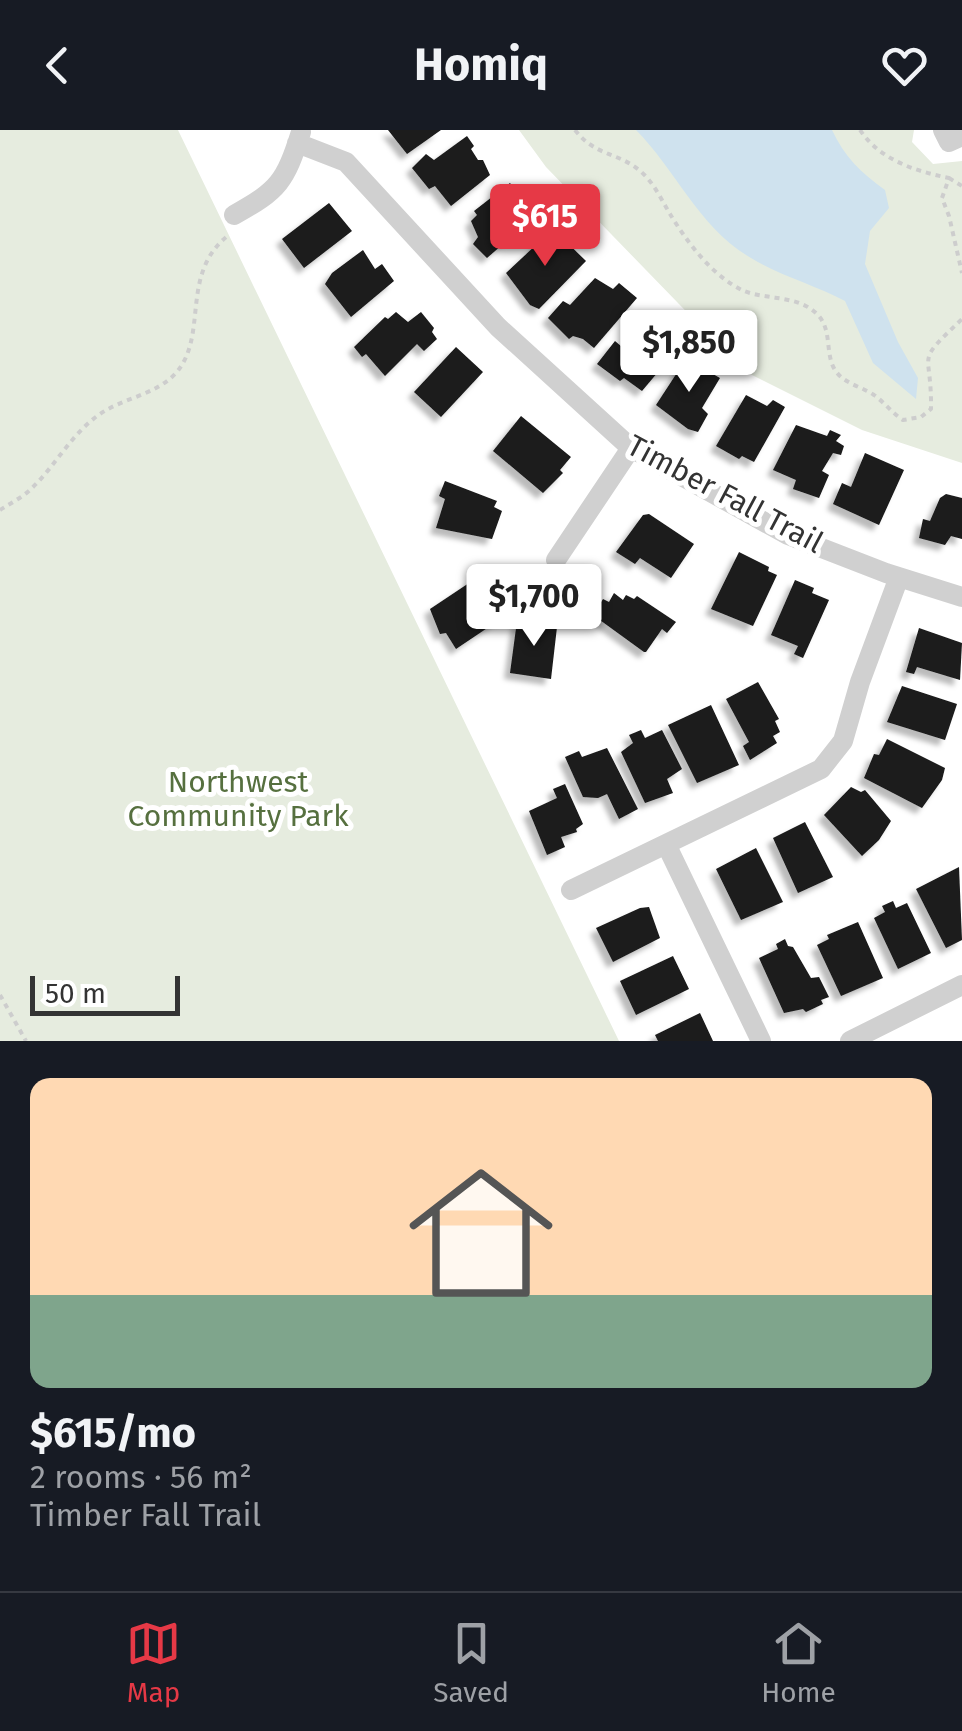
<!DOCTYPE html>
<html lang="en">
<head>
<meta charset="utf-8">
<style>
  :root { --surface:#171b24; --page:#20242c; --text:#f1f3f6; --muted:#9ea1a6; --line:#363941; --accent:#e63946 }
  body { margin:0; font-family:"Fira Sans",sans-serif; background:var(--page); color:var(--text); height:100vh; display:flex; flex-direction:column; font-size:38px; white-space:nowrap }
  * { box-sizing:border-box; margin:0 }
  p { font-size:32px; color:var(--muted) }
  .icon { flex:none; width:55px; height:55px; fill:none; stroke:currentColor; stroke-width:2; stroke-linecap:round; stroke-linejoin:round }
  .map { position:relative; height:911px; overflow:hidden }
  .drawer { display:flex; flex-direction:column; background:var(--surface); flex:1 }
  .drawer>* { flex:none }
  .scale { position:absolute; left:30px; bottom:25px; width:150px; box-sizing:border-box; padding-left:10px; border:5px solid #333; border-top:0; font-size:28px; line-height:35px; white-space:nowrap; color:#333; -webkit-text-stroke:8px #fff; paint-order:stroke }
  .price { position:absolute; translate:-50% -85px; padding:0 22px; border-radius:10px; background:#fff; color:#222; font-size:32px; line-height:65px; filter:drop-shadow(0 2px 5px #0008) }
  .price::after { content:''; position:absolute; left:50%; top:60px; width:30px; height:22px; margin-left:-15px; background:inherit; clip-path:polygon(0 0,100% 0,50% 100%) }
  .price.on { background:var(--accent); color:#fff }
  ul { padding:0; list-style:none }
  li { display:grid; align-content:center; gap:20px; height:530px; padding:0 30px }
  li+li { border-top:2px solid var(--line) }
  li span { display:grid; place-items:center; height:310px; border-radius:20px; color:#555 }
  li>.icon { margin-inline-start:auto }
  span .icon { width:180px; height:180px; fill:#fffc; stroke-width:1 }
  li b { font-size:42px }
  header { display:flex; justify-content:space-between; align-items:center; height:130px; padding:0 30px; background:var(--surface); font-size:45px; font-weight:700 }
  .tab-bar { display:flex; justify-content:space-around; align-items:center; height:140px; border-top:2px solid var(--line); background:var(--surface); font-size:28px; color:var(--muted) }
  .tab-bar a { display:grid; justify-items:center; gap:5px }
  .tab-bar .on { color:var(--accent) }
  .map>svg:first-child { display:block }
  .green { fill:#e6ecdf }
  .water { fill:#cfe2ee }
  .building { fill:#1a1a1a; filter:url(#shadow) }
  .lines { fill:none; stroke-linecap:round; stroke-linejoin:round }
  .path { stroke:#cdcdcd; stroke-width:4; stroke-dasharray:5 5; stroke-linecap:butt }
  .street { stroke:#d0d0d0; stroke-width:20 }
  .labels { text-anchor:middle; stroke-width:10; stroke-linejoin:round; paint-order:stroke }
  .street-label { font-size:30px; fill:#333; stroke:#fff }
  .park-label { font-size:30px; fill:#56703f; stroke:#fff }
</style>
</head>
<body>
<header><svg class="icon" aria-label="back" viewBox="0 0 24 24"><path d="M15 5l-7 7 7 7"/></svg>Homiq<svg class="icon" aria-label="heart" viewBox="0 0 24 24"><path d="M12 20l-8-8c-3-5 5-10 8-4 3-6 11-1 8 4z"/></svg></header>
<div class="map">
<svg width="962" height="911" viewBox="0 0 962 911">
  <defs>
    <filter id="shadow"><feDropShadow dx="-6" dy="6" stdDeviation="2.5" flood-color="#0004"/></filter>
  </defs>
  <rect width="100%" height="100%" fill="#fff"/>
  <!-- green -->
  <path class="green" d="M0,0H178L619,911H0Z
    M519,0H914L912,12L933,34L962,31V333L862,300L744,241L546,37Z"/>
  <!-- water -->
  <path class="water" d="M636,0H832C844,26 861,43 885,60L889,78L870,101L865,134L898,212L918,248L916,269L873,233L845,171C815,155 780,146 751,128C699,98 676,40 636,0Z"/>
  <!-- building -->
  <path class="building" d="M388,0H441L407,24Z
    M467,6L474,16L471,19L478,30H483L490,45L451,76L435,56L429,59L412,38L426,24L434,30Z
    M510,53L519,65L515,69L533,88L487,128L473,114L478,107L471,91L477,85L474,81Z
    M329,73L352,101L304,138L282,109Z
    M553,99L586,131L539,179L530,175L506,143Z
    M363,120L375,139L382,134L394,151L351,187L325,154L332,143Z
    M595,148L613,159L619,153L637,168L594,218L583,209L573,206L569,209L548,188L563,171L570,175Z
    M396,182L408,192L421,182L434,198L432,202L437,209L424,221L417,214L385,246L366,224L362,227L354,217L385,187L388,189Z
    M644,190L666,206L674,223L642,261L624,248L620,251L597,234L615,211L622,217Z
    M456,217L483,242L441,287L414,262Z
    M686,229L720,248L702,278L708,284L698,302L688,299L656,275Z
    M746,265L767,276L773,270L785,277L754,332L742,326L739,329L716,316Z
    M521,286L571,327L560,340L563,343L543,363L493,321Z
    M796,295L827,306L830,300L841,305L836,311L844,316L841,325L833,323L822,341L829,345L819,368L793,359L796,350L773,340Z
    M865,323L904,340L879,395L833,374L842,353L851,357Z
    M445,351L497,371L494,377L502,381L492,409L436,398L445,369L439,366Z
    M946,364L962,368V409L951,406L945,415L919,408L923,389L930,391L940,368Z
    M649,384L694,414L671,448L640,428L635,434L616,422L643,385Z
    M739,422L769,437L768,441L777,445L753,496L711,479Z
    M484,443L511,482L456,519L446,503L440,504L430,479Z
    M795,450L814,458L812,463L829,470L803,528L794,524L798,516L771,505Z
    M614,463L623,470L626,465L634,469L637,466L676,492L667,503L662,499L646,522H644L593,485L603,469L609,472Z
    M542,490L557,497L551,549L510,543L517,491Z
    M919,498L962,513L960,550L917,537L914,544L906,542Z
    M758,552L779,589L775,591L780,602L773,606L777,613L750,630L743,616L749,612L726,569Z
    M902,556L957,574L945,610L887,592Z
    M711,575L739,635L697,653L668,595Z
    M641,600L645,608L662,600L682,639L667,649L673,663L645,673L621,622L633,613L629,605Z
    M887,609L945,638L942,650L922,678L864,648L874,624L879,625Z
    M607,618L638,679L619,689L607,664L598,668L583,667L565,627L579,621L582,627Z
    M565,654L583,694L576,699L577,702L561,707L565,717L547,725L529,681L557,668L553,659Z
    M851,657L861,662L865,660L891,691L879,710L862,726L824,685Z
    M805,692L833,747L798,763L773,708Z
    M756,718L783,772L741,790L716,739Z
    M959,737L962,810L946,818L916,759Z
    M893,771L896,778L907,773L931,823L898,839L874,788L885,782L882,776Z
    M649,777L660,808L613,832L596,798L640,778Z
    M858,792L883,848L841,866L817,815L829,809L827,805Z
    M785,809L788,816L793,817L811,848L819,847L829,867L821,870L823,874L806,882L803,879L784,883L759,828L778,819L776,814Z
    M673,826L689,859L636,885L620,851Z
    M700,883L713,911H658L655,905Z"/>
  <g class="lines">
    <!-- path -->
    <path class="path" d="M575,0C595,26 617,22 639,40C653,51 661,69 670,84C687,112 713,147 744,161C767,170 798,165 817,184C831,198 826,217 832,234C839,253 859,255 874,265C885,273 892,283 903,290L921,287L931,279C932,217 913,236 962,189
      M860,0C880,30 915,41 949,48L942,68L949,86L962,143
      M949,48L962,56
      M0,380C11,373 23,367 32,358C56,335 72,303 100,284C123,268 155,265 175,244C210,206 178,143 230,104
      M0,865L26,911"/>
    <!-- street -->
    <path class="street" d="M943,0L949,12L962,6
      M297,13L346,32L498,197L631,318L788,405L886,443L962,467
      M234,85C279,60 285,52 301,2
      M556,430L631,318
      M666,714L761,911
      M571,760L821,639L843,611L860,552L899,447
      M850,911L962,855"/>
  </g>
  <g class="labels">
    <!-- street labels -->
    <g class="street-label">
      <text transform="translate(725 364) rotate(28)" y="10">Timber Fall Trail</text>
    </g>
    <!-- park labels -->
    <g class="park-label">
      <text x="238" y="662">Northwest<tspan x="238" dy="34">Community Park</tspan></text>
    </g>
  </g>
</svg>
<div class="scale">50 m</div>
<b class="price on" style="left:545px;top:139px">$615</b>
<b class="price" style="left:689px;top:265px">$1,850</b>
<b class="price" style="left:534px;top:519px">$1,700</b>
</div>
<section class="drawer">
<ul>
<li><span style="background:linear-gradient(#ffd9b3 70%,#7fa58c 0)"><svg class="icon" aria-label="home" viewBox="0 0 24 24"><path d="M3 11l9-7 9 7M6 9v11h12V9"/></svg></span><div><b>$615/mo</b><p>2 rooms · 56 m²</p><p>Timber Fall Trail</p></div></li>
</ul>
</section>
<nav class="tab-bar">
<a class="on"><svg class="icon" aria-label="map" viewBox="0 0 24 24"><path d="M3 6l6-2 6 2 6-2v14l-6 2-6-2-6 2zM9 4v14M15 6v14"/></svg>Map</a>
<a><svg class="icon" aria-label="saved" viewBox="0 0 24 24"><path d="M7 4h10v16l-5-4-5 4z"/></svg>Saved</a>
<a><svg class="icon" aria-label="home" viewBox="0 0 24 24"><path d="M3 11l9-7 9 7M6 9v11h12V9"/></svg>Home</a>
</nav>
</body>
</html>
